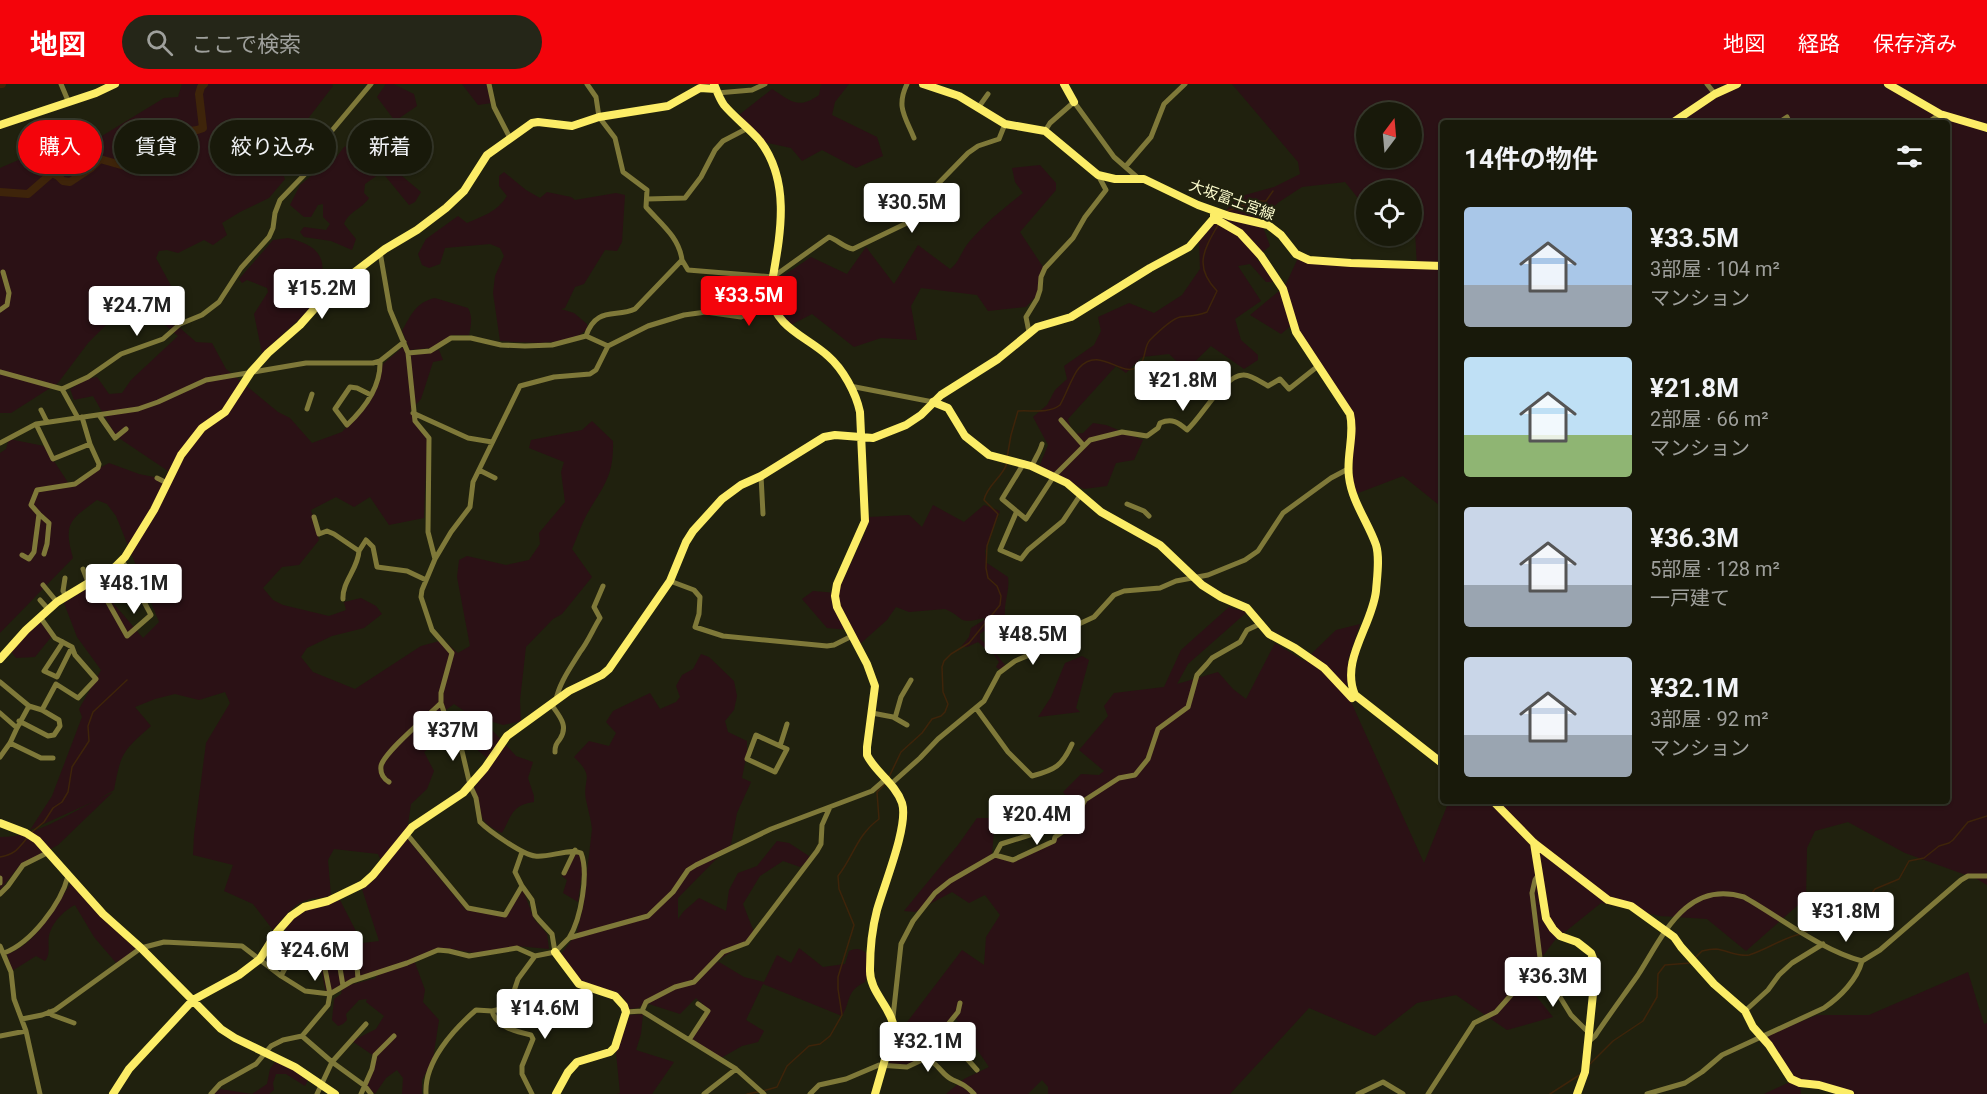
<!DOCTYPE html>
<html lang="ja">
<head>
<meta charset="utf-8">
<style>
  :root { --surface:#18190a; --page:#252618; --text:#f1f3f6; --muted:#9fa09c; --line:#36382b; --accent:#f4040b }
  body { margin:0; font-family:Roboto,"Noto Sans JP",sans-serif; background:var(--page); color:var(--text); height:100vh; display:flex; flex-direction:column; font-size:22px; white-space:nowrap }
  * { box-sizing:border-box; margin:0 }
  p { font-size:20px; color:var(--muted) }
  .icon { flex:none; width:33px; height:33px; fill:none; stroke:currentColor; stroke-width:2; stroke-linecap:round; stroke-linejoin:round }
  .map { position:relative; flex:1; overflow:hidden }
  .side { position:absolute; left:1440px; top:36px; width:510px; height:684px; display:flex; flex-direction:column; background:var(--surface); border-radius:6px; box-shadow:0 2px 4px #0004,0 0 0 2px var(--line) }
  .side>* { flex:none }
  .top-card { position:absolute; left:18px; top:36px; width:570px; height:54px; display:flex; gap:12px }
  .needle { width:39px; rotate:16deg }
  .controls { position:absolute; left:1356px; top:18px; display:grid; gap:12px }
  .controls a { display:grid; place-items:center; width:66px; height:66px; border-radius:50%; background:var(--surface); box-shadow:0 2px 4px #0004,0 0 0 2px var(--line); font-size:30px }
  .price { position:absolute; translate:-50% -51px; padding:0 14px; border-radius:6px; background:#fff; color:#222; font-size:20px; line-height:39px; filter:drop-shadow(0 2px 3px #0008) }
  .price::after { content:''; position:absolute; left:50%; top:36px; width:18px; height:14px; margin-left:-9px; background:inherit; clip-path:polygon(0 0,100% 0,50% 100%) }
  .price.current { background:var(--accent); color:#fff }
  ul { padding:0; list-style:none }
  li { display:flex; align-items:center; gap:18px; height:150px; padding:0 24px }
  li span { display:grid; place-items:center; flex:none; width:168px; height:120px; border-radius:6px; color:#555 }
  li>.icon { margin-inline-start:auto }
  span .icon { width:72px; height:72px; fill:#fffc; stroke-width:1 }
  li b { font-size:26px }
  h2 { display:flex; justify-content:space-between; align-items:center; height:72px; padding:0 24px; font-size:26px }
  .chip { padding:0 21px; border-radius:27px; background:var(--surface); box-shadow:0 2px 4px #0004,0 0 0 2px var(--line); font-size:21px; line-height:54px }
  .chip.current { background:var(--accent); color:#fff }
  header { display:flex; align-items:center; gap:36px; box-sizing:border-box; height:84px; padding:0 30px; background:var(--accent); color:#fff }
  header strong { font-size:28px }
  nav { display:flex; gap:33px; margin-inline-start:auto; font-size:21px }
  .search { width:420px; height:54px; background:var(--page); display:flex; align-items:center; gap:15px; box-sizing:border-box; padding:0 21px; border-radius:33px; color:var(--muted); font-size:22px }
  .map>svg:first-child { display:block }
  .green { fill:#2b1115; fill-rule:evenodd }
  .lines { fill:none; stroke-linecap:round; stroke-linejoin:round }
  .stream { stroke:#3e240a; stroke-width:1.5 }
  .river { stroke:#3e240a; stroke-width:8 }
  .street { stroke:#7f7939; stroke-width:5 }
  .secondary { stroke:#fced67; stroke-width:8 }
  .labels { text-anchor:middle; stroke-width:4.5; stroke-linejoin:round; paint-order:stroke }
  .street-label { font-size:15px; fill:#fefecf; stroke:#20210e }
</style>
</head>
<body>
<header>
<strong>地図</strong>
<div class="search"><svg class="icon" aria-label="search" viewBox="0 0 24 24"><circle cx="10" cy="10" r="6"/><path d="M15 15l6 6"/></svg>ここで検索</div>
<nav><a>地図</a><a>経路</a><a>保存済み</a></nav>
</header>
<div class="map">
<svg width="1987" height="1010" viewBox="0 0 1987 1010">
  <rect width="100%" height="100%" fill="#20210e"/>
  <!-- green -->
  <path class="green" d="M182,0H332L333,2L287,62L276,63L274,73L285,95L269,114L240,128L222,139L227,151L213,161L204,156L178,169L167,166L159,167L156,174L176,211L172,237L196,258L212,259L226,285L278,328L290,334L312,359L342,348L370,318L383,280L403,263L414,271L439,266L443,276L433,278L421,315L410,327L427,356L424,434L389,441L370,413L354,423L336,413L311,426L319,456L299,481L282,483L263,504L273,516L283,521L329,532L346,526L344,518L361,514L376,522L382,530L364,544L332,552L307,564L301,573L313,588L355,605L421,562L443,556L458,569L470,562L457,493L459,476L467,472L506,481L529,476L540,460L539,449L565,418L561,388L564,378L529,364L531,356L582,346L592,337L613,357C614,393 603,402 587,430C581,441 577,454 572,465L592,493L562,530L553,535L526,563L520,616L521,637L503,641L470,631L454,620L434,635L444,654L424,668L434,687L427,705L411,720L406,753L466,826L505,833L523,806L534,835L547,850L549,865L517,862L474,869L452,865L417,873L367,892L350,901L376,894V892L414,876L425,906L423,918L439,936L433,975L422,996V1010H402L403,994L397,986L386,994L375,1010L364,1001L374,972L352,957L376,945L384,932L366,918L367,915L359,916L346,930L347,936L343,940L338,942L332,936L334,915L341,910L342,905L326,909L318,870L282,844L303,825L326,821L340,816L362,859L379,857L362,805L373,797L384,783L378,770L334,765L328,776L331,811C323,815 315,813 307,816C294,819 282,836 273,846L253,820L224,807L233,781L193,771L194,751L206,659L230,619L225,608L199,616L175,610L155,615L135,623L151,642C123,667 121,668 114,706L99,715L113,708L58,761L20,781L0,806V753C33,754 66,731 95,717L30,746L52,712L82,633L79,625L101,586L77,553L64,519L96,499L143,554L159,538L116,432L107,420L97,416C70,436 63,439 73,474L0,549V369L6,365L9,355L44,362L69,400L109,379L139,390L164,395L168,387L116,352L93,312L74,316L70,305L87,295L97,293L109,310L122,309L131,296L178,252L164,240L127,220L88,259L58,299L11,329H0V84L30,71L97,55L164,14L178,13Z
    M386,0H393L414,10L417,22L395,37L377,13Z
    M462,0H489L492,19L478,21Z
    M821,0H849L835,18L832,31L877,53L883,72L856,84L822,66L802,77L791,64L759,57L739,31L772,5C791,17 798,26 819,11Z
    M1232,0H1987V801L1977,795L1905,769L1848,738L1815,747L1807,764L1806,814L1746,867L1707,835L1660,832L1601,819L1555,856L1524,897L1553,933L1507,946L1456,911L1417,919L1375,952L1309,924L1230,1010H1048V1003L1042,996L1028,1010H946L964,995L989,983L954,932L942,948L931,975L907,983L889,980L895,954L962,866L984,881L986,853L1000,831L985,811L969,819L952,808L915,828L904,827L958,761L977,734H995L992,771L1016,775L1073,746L1077,724L1063,708L1081,690L1099,691L1104,687L1079,666L1108,632L1104,622L1114,609L1164,603L1181,566L1229,523L1247,528L1188,580L1177,600L1218,588L1233,605L1246,615L1275,559L1304,577L1336,546L1360,540L1348,576L1347,609L1424,779L1449,717H1947V39H1443V420L1439,421L1403,392L1353,411L1352,339L1293,240L1281,250L1250,231L1285,202L1298,174L1417,182L1414,132L1412,131V106H1366V124L1345,98L1302,103L1279,118L1263,132V143L1270,162L1256,174L1272,192L1273,198H1266L1250,180L1238,182L1261,217L1235,235L1241,256L1258,271V276L1244,285L1211,262L1186,286L1169,270L1142,273L1126,289L1116,282L1068,335L1073,350L1083,349L1093,339L1106,341L1143,356L1134,376L1116,379L1107,402L1084,405L1039,383L1048,361L1033,333L1047,321L1055,306L1067,295L1064,282L1094,261L1101,247L1098,233L1129,219L1154,229L1182,211L1200,185L1199,157L1238,113L1274,103L1300,90L1298,78ZM1366,28H1412V74H1366Z
    M372,54L377,55L390,82L421,108L415,118L409,121L382,88L365,100L364,109L369,114C362,125 349,127 344,140L356,155L352,166L331,157L304,153L300,148L304,143L326,146L330,140L323,133V120L318,121L311,133H304L290,121L300,101L322,83L332,79L344,63Z
    M1040,81L1056,99V106L1020,148L1043,183L1039,209L1026,223L988,227L977,211L921,204L911,222L917,256L881,254L854,263L812,230L791,241L777,226L774,198L811,173L847,190L866,163L894,200L918,161L950,185C960,178 961,167 969,158C985,139 1003,125 1023,109L1015,98L1012,84Z
    M504,88L526,106L540,114L547,108L571,113L575,116L616,109L625,111L622,158L617,167L605,166L584,200L575,203L565,224L561,225L574,229L587,240V245C570,264 523,258 500,257L493,209L495,192L504,172L500,164L490,160L445,164L440,180L429,184L422,181L418,170L426,155L458,132L467,139C483,132 497,128 507,112L499,102V92Z
    M288,154C308,159 326,166 322,192L334,200L307,228L262,269L254,230L268,208L267,204L247,196L242,199L239,195L273,156Z
    M435,214L468,224C473,233 471,241 469,251H452L431,264L410,266L402,247C411,231 416,218 435,214Z
    M933,421L964,438L984,421L1000,427L985,467L987,479L1008,493C1010,507 1004,517 1005,531L989,547H984L980,550V555L991,564L1005,581L1000,586L996,583L999,578L991,566L986,565L978,558L967,563H961L969,553L971,544L984,536V534C956,541 966,534 945,525L909,528L896,523L887,536L860,560L849,546L827,544L802,515L813,507L837,509L865,449L869,433L909,431L922,443Z
    M39,535L52,552L35,573L16,574L10,566Z
    M701,570L709,573L734,597L737,612L734,626L725,637L728,648L747,657V669L742,694L751,698L737,729L731,760L678,814V835L684,827L699,814L726,827L729,806L738,789L757,782L777,757L789,759L812,774L800,783L783,777L760,792L743,820L754,848C743,865 730,866 716,879L719,878L744,893L764,898L777,871L791,879L799,864L823,883L845,880L849,867C855,864 861,864 866,869L869,884L865,898C846,907 851,917 842,932L763,900L746,936L764,947L758,958L742,962L721,974L692,955L708,925L696,914L680,930L646,919L638,924L629,925C620,898 599,910 582,897C574,890 567,878 561,870L577,849L583,823L592,745C591,735 588,726 586,716C582,694 596,694 574,673L589,657L609,662L616,649L606,638L613,627L650,609L660,625L676,618L680,613L676,602L682,591L693,585Z
    M1082,572L1089,576L1076,624L1080,628L1038,633L1051,613L1065,579Z
    M482,645L492,646L516,672L533,678L528,694L534,712V718C512,721 512,731 502,749C472,735 486,729 474,704L490,682L486,673L475,664L474,654Z
    M579,770L583,782L578,818L563,809L567,796L562,792L572,771Z
    M71,799L83,813L138,863L117,880L94,853L75,821C65,826 54,836 50,848C46,858 52,869 45,877L36,872L12,887L7,870C35,862 55,823 71,799Z
    M1968,888L1984,940L1987,939V1010H1849L1800,1000L1801,1010H1764L1792,997L1762,954L1817,931H1869Z
    M643,930L641,950L636,966L674,978L652,1010H617L620,1009L616,969L630,931Z
    M278,974L309,994L305,1002L286,990H276L273,999L274,1006L269,1010H213L220,1005L252,1010L267,1000L270,985Z"/>
  <g class="lines">
    <!-- stream -->
    <path class="stream" d="M1227,127L1255,117H1266L1273,107
      M1007,374L1011,351L1018,327C1032,326 1048,330 1060,321C1066,311 1072,292 1079,284C1099,262 1120,292 1136,284C1147,278 1143,263 1150,256C1157,249 1172,235 1180,233C1190,232 1198,232 1207,228L1217,207C1194,183 1203,167 1218,141
      M889,693L901,668L922,649L932,635L941,632L945,628L948,620L943,608L942,583L944,577L951,570L969,559L1000,521L1001,512L997,502L988,494L986,484L987,462L998,430L984,416C987,401 1003,393 1007,379
      M32,748L44,738L53,724L62,718L68,708L72,683L89,657L88,642L93,628L127,596
      M0,773C15,770 17,766 27,754
      M1805,848L1839,830L1849,822L1865,819L1875,805L1899,795L1909,777L1924,774L1939,762L1949,759L1953,756L1968,738L1987,732
      M1695,874L1702,867C1706,866 1712,865 1716,865C1726,866 1738,873 1749,871C1766,866 1784,853 1801,850
      M1590,980L1613,957L1643,937L1657,913L1658,890L1665,881L1690,879
      M763,1007L777,1003L787,982L809,962L820,960L830,952L842,931L838,905V893L854,841L839,805L838,792C854,772 856,752 879,735L877,708L885,700
      M747,1010L758,1008
      M1550,1010L1581,990"/>
    <!-- river -->
    <path class="river" d="M0,0H2
      M0,108L28,110L52,89L58,92L63,97L70,98L91,84L100,75L128,83C139,70 151,47 170,45C184,44 189,50 203,44L199,10L201,3L204,0"/>
    <!-- street -->
    <path class="street" d="M61,0L69,19
      M489,0L494,23L510,54
      M907,0C896,23 905,32 914,54
      M1707,0L1715,10
      M717,9L752,6L765,0
      M978,24L988,10
      M1778,39L1787,33L1790,39
      M1927,39L1940,30
      M1045,47L1050,39L1074,18L1114,73L1138,94
      M1126,82L1151,53L1164,20L1185,0
      M647,115L685,114L701,93L715,66L723,57L748,44
      M380,168L390,226L408,269L415,337L429,354L428,448L435,475
      M682,176L688,186L773,193L829,153C838,156 843,163 853,165L909,138L922,123L931,107L968,69L978,62L999,55L1005,40
      M0,226L7,221L9,209L3,188
      M1029,248L1026,233L1037,215L1040,206L1041,193L1045,184L1073,154L1085,133L1106,106L1098,91
      M586,252C596,222 616,234 635,225L682,176C679,153 661,140 646,123L647,106L623,88L615,54L599,33L596,13L587,0
      M408,269L430,267L451,254H471L501,261L525,262L552,261L586,252L608,262
      M0,288L62,305L88,293L121,270L163,255L180,240L202,231L219,218L241,184L269,153L273,144L275,129L280,116L307,88L319,62L371,0
      M850,302L933,318
      M62,305L78,334
      M371,311L357,304L350,303L335,325L347,341C364,325 381,302 380,277
      M307,325L312,310
      M41,326L47,338
      M413,329L468,354L492,358
      M99,331L115,354L126,345
      M1061,336L1084,362
      M36,340L53,375L90,360L82,333
      M0,359L36,340L138,325L158,318L206,296L306,279H373L380,277L404,258
      M1024,379L1002,415L1026,435L1054,392L1090,356L1122,348L1147,352L1158,344L1160,339C1172,334 1178,338 1187,346C1202,333 1224,291 1243,291C1250,290 1261,298 1268,302L1280,295L1289,305L1318,282
      M1032,382C1035,374 1040,368 1042,360
      M479,386L495,394
      M761,392L763,430
      M157,394L167,399
      M1127,420L1144,427L1149,432
      M1016,429L1000,466L1021,475L1028,466L1063,437L1081,410
      M39,430L49,439L47,460L44,470
      M314,433L319,450L327,447L334,450L359,467L366,456L373,463L377,483L407,487L426,496
      M22,471L29,475L34,468L39,430L31,421L37,406L75,400L98,384L99,380L90,360
      M83,485L88,498
      M65,494L63,507L66,512
      M95,495L127,552L151,531L122,476
      M670,497L694,506L700,513L699,530L695,543L723,552L827,562L834,561L852,552
      M43,501L57,518
      M343,515C342,498 358,485 359,467
      M40,516L48,525
      M63,558L44,587L57,593L72,563
      M0,598L29,622L17,644L0,629
      M556,616C559,599 571,583 580,568C588,558 593,545 600,534L594,523L603,502
      M551,620C559,632 569,641 560,655C556,660 555,662 555,668
      M29,622L42,626L56,600L78,614L96,595L75,571L72,563L55,554L40,533
      M976,624L1008,668L1032,692C1055,686 1062,682 1072,660
      M872,629L893,633L907,641
      M895,634L901,613L911,596
      M19,637L48,652L54,651L60,642L59,636L42,626
      M10,659L41,674H53
      M780,662L787,665L775,688L747,675L756,651L780,662L787,640
      M0,673L10,659L17,644
      M389,698C384,695 380,690 381,682C384,668 429,631 441,619
      M891,700L920,674L938,655L984,617L999,589L1015,577L1058,559L1068,545L1094,533L1114,511L1124,507L1160,504L1176,497L1208,491L1245,476L1258,467L1283,429L1331,394L1348,385
      M406,749L468,824L505,831L522,802L515,788L522,768
      M995,771L1013,776L1054,757L1055,753L1071,742L1085,716L1119,694L1135,691L1148,675L1158,645L1188,623L1197,591L1207,580L1212,574L1240,558L1247,546L1260,540
      M564,789L575,766
      M1539,790L1535,796L1532,809L1541,882L1571,931L1588,948
      M0,794V799
      M522,802L532,816L535,831L539,836L552,850L555,868
      M0,810L8,802L23,781L47,769
      M569,854C581,835 589,789 581,769C569,764 549,774 535,772C523,771 489,747 480,738L476,714L470,701L462,667L447,637L441,619V609L452,569L432,546L421,513L422,506L435,475L451,448L470,423L473,398L520,302L554,293L590,290L596,286L608,262L648,242L684,231L706,228L741,233L753,228L764,214L770,210
      M0,862L11,888L14,915L26,947L40,1010
      M4,869C31,859 61,820 68,792
      M357,882L358,895
      M340,884L343,902
      M281,892L292,871
      M492,927C496,943 517,948 531,951L533,955L522,982V990L532,1010
      M642,927L646,918L675,903L694,898L723,868L747,859L817,767L821,760L822,741L830,723
      M1745,927L1768,906L1779,891L1792,879L1823,860
      M49,928L52,931L74,939
      M626,928L642,927L736,985L764,1010
      M893,933L901,860L913,837L935,809L950,797L995,771L1001,760L1036,749L1050,742L1059,732L1073,739
      M22,935L42,931L55,926L141,864L164,858L242,862L281,892L305,907L330,910L352,897L407,879L438,866L449,867L469,872L517,864L535,872L555,868L569,854L648,832L673,808L688,786L696,781L771,745L872,707L887,694
      M941,949L958,928L960,919
      M0,952L26,947
      M302,952L332,978L365,1002L371,1010
      M689,956L708,927L698,920
      M1588,958L1595,952C1609,931 1624,911 1638,891C1663,852 1686,795 1744,813C1781,834 1821,866 1862,877
      M931,976L941,949H944L977,986
      M211,1010L220,1000L256,980L271,962L283,956L302,952L328,921L330,910L324,880
      M317,1010L332,978L366,940
      M361,1010L372,985L375,971L394,952
      M426,1010C424,978 453,946 476,926L492,927L501,925L513,910L518,895L535,872
      M704,1010L736,985
      M810,1010L819,1001L846,995L879,981L907,983L924,975C938,977 941,991 953,996C962,1000 967,1002 974,1010
      M1358,1010L1383,998L1403,1010
      M1428,1010L1474,939L1496,928L1527,893L1541,882
      M1647,1010L1685,999L1702,988L1722,971L1824,924C1840,913 1857,896 1862,877L1880,866L1961,796L1968,792H1987"/>
    <!-- secondary -->
    <path class="secondary" d="M714,0C717,7 719,14 724,21C735,34 749,44 760,57C794,102 778,160 770,210C775,244 806,252 828,272C843,285 856,309 860,328L865,437L837,500L835,512L837,523L867,580L875,602L867,663V671C875,688 895,699 902,719C909,741 884,801 877,826C872,845 870,865 870,885C869,908 891,922 894,944L875,1010
      M923,0L959,12L1005,40L1045,47L1098,91L1115,95H1144L1198,121L1229,132L1268,141L1281,151L1296,170L1309,176L1351,179L1443,182
      M1064,0L1074,18
      M1888,0L1940,30L1987,44
      M1672,39L1715,10L1737,0
      M0,41L96,9L115,0
      M1214,129V134L1240,149L1261,172L1283,205L1296,248L1350,330C1355,351 1346,372 1349,393C1352,418 1368,438 1376,461C1380,474 1377,493 1376,507C1372,542 1340,576 1355,611
      M933,318L948,324L965,352L989,371L1031,382L1067,399L1101,428L1160,461L1202,501L1221,513L1247,524L1269,550L1295,564L1324,584L1352,614L1355,611L1443,680
      M0,575L26,546L57,518L115,483L125,473L154,426L181,371L202,344L225,328L251,288L268,269L300,241L330,207L385,165L417,146L446,124L464,107L487,71L532,39L538,38L572,42L599,33L668,22L700,4L716,5
      M1493,717L1534,759L1608,816L1631,822L1674,853L1681,863L1714,900L1745,927L1753,943L1769,961L1791,995L1800,999L1819,1001L1850,1010
      M0,739L26,749L37,756L103,830L141,864L221,945L235,954L295,983L335,1010
      M1534,759L1546,834L1553,845L1560,852L1577,858L1586,865L1591,869L1594,877V900L1585,988L1577,1010
      M555,868L579,900L615,912L624,922L626,928L615,963L610,968L577,978L568,988L556,1010
      M113,1010L129,985L193,916L239,891L260,875L277,848L291,832L304,823L328,817L363,800L373,791L412,743L463,709L485,684L507,652L569,607L602,591L609,585L670,497L686,458L693,447L722,415L741,401L761,392L824,353L835,351L873,354L906,341L921,331L941,311L998,275L1037,243L1071,233L1150,184L1189,163L1214,134"/>
  </g>
  <g class="labels">
    <!-- street labels -->
    <g class="street-label">
      <text transform="translate(1232 116) rotate(20)" y="5">大坂富士宮線</text>
    </g>
  </g>
</svg>
<div class="controls">
<a><svg class="needle" viewBox="-14 -14 28 28"><path d="M0-13l5 13h-10z" fill="#e53935"/><path d="M0 13l5-13h-10z" fill="#9fa09c"/></svg></a>
<a><svg class="icon" aria-label="locate" viewBox="0 0 24 24"><circle cx="12" cy="12" r="6"/><path d="M12 2v4M12 18v4M2 12h4M18 12h4"/></svg></a>
</div>
<b class="price" style="left:912px;top:150px">¥30.5M</b>
<b class="price" style="left:322px;top:236px">¥15.2M</b>
<b class="price current" style="left:749px;top:243px">¥33.5M</b>
<b class="price" style="left:137px;top:253px">¥24.7M</b>
<b class="price" style="left:1183px;top:328px">¥21.8M</b>
<b class="price" style="left:134px;top:531px">¥48.1M</b>
<b class="price" style="left:1033px;top:582px">¥48.5M</b>
<b class="price" style="left:453px;top:678px">¥37M</b>
<b class="price" style="left:1037px;top:762px">¥20.4M</b>
<b class="price" style="left:1846px;top:859px">¥31.8M</b>
<b class="price" style="left:315px;top:898px">¥24.6M</b>
<b class="price" style="left:1553px;top:924px">¥36.3M</b>
<b class="price" style="left:545px;top:956px">¥14.6M</b>
<b class="price" style="left:928px;top:989px">¥32.1M</b>
<div class="top-card">
<a class="chip current">購入</a>
<a class="chip">賃貸</a>
<a class="chip">絞り込み</a>
<a class="chip">新着</a>
</div>
<section class="side">
<h2>14件の物件<svg class="icon" aria-label="filters" viewBox="0 0 24 24"><path d="M4 7h16M4 17h16"/><circle cx="9" cy="7" r="2"/><circle cx="15" cy="17" r="2"/></svg></h2>
<ul>
<li><span style="background:linear-gradient(#a9c7e8 65%,#9aa5b1 0)"><svg class="icon" aria-label="home" viewBox="0 0 24 24"><path d="M3 11l9-7 9 7M6 9v11h12V9"/></svg></span><div><b>¥33.5M</b><p>3部屋 · 104 m²</p><p>マンション</p></div></li>
<li><span style="background:linear-gradient(#bfe0f5 65%,#8fb573 0)"><svg class="icon" aria-label="home" viewBox="0 0 24 24"><path d="M3 11l9-7 9 7M6 9v11h12V9"/></svg></span><div><b>¥21.8M</b><p>2部屋 · 66 m²</p><p>マンション</p></div></li>
<li><span style="background:linear-gradient(#c9d6e8 65%,#9aa5b1 0)"><svg class="icon" aria-label="home" viewBox="0 0 24 24"><path d="M3 11l9-7 9 7M6 9v11h12V9"/></svg></span><div><b>¥36.3M</b><p>5部屋 · 128 m²</p><p>一戸建て</p></div></li>
<li><span style="background:linear-gradient(#c9d6e8 65%,#9aa5b1 0)"><svg class="icon" aria-label="home" viewBox="0 0 24 24"><path d="M3 11l9-7 9 7M6 9v11h12V9"/></svg></span><div><b>¥32.1M</b><p>3部屋 · 92 m²</p><p>マンション</p></div></li>
</ul>
</section>
</div>
</body>
</html>
